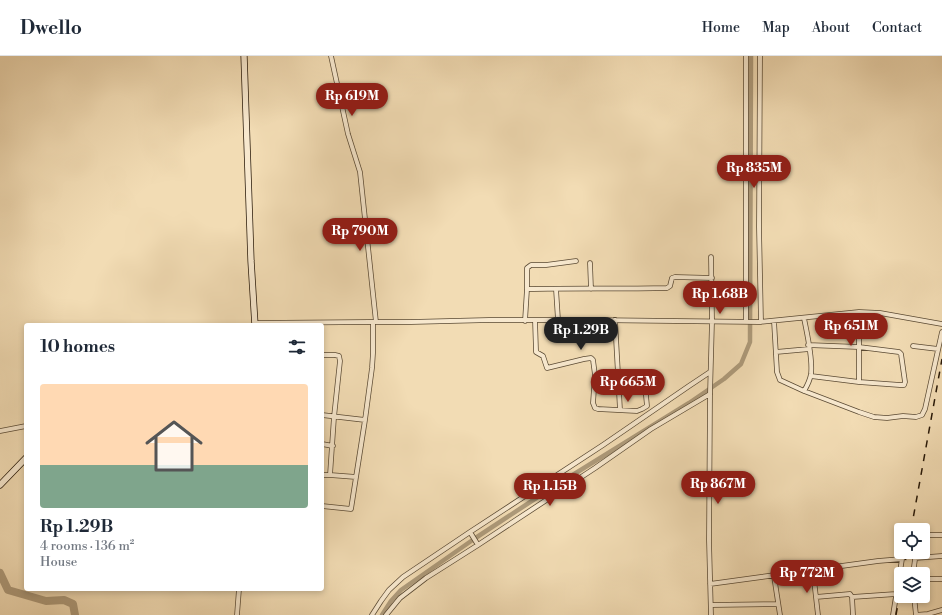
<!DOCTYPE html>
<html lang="en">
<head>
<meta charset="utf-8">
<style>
  :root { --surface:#fff; --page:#f2f2f3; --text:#1f2937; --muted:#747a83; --line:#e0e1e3; --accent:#8f2418 }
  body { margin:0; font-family:"Libre Bodoni",serif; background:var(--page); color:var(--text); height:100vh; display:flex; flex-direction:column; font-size:15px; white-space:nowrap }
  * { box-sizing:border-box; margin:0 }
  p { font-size:13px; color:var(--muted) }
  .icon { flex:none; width:22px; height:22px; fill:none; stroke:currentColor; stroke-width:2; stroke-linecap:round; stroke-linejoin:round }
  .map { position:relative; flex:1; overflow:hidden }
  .panel { position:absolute; left:24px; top:267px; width:300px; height:268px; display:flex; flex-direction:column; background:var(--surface); border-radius:4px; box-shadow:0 2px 6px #0003 }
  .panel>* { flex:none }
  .buttons { position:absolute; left:894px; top:467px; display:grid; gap:8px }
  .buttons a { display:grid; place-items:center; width:36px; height:36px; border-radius:4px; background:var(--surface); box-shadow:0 2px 6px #0003; font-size:20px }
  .price { position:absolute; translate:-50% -34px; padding:0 9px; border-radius:14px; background:var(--accent); color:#fff; font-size:13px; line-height:26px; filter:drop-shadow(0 1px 2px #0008) }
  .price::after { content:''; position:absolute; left:50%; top:24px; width:12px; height:9px; margin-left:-6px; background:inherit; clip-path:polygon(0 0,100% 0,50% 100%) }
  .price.current { background:#222; color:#fff }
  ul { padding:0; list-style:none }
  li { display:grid; align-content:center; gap:8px; height:212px; padding:0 16px }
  li span { display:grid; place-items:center; height:124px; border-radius:4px; color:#555 }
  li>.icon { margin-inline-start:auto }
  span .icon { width:72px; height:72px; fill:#fffc; stroke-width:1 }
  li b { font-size:17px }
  h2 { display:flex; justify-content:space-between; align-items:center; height:48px; padding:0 16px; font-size:17px }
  header { display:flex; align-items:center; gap:24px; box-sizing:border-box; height:56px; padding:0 20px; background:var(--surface); border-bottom:1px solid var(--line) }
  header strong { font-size:19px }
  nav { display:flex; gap:22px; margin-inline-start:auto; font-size:14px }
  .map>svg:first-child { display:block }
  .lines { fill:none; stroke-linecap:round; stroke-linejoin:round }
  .canal { stroke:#ad9a7a; stroke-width:4.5 }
  .river { stroke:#ad9a7a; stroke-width:8 }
  .minor-casing { stroke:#5a4a34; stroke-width:5.5 }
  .secondary-casing { stroke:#281909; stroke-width:7 }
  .minor { stroke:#f7e8ce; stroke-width:4 }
  .secondary { stroke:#f7e8ce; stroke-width:5.5 }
  .rail { stroke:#281909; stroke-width:1.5; stroke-dasharray:7 7; stroke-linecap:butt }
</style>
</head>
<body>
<header>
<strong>Dwello</strong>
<nav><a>Home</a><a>Map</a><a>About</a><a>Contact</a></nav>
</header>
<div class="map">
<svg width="942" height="559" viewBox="0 0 942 559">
  <rect width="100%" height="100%" fill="#f2dcb4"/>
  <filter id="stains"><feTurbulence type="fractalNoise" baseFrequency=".005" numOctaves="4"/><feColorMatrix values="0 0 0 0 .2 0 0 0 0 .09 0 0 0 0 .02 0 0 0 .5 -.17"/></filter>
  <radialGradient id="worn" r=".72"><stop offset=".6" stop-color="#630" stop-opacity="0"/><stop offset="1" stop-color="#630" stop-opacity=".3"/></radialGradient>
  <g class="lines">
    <!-- canal -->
    <path class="canal" d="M382,559L391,545L401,534L474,483L550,433L689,347L724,323L741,308L750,286L751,0"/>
    <!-- river -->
    <path class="river" d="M0,517L8,534L46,545L64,544L73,548L75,559"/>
    <!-- minor casing -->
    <g class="minor-casing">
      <path id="minor" d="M331,0L348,78L360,116L376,266
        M760,0L759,171L761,266
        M711,201L712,265L710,338L709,484L711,559
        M590,207L591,233
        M527,233C574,232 620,233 667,232L670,230L672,222L675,221L712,222
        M556,233L558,264
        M859,256V326
        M535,264L536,295V296L543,300L547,312L584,303L591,302L593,304L595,319L593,347L595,352L598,353L637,355L642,353L647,350L645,329
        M615,264L620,354
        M525,265L527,233V212L531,209H546L576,205
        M774,265L777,316L780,324L804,335L859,356L874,361L887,362L903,360L916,361L922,359L925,353L942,276
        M746,266V0
        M255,267L370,266H411L489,264H591L759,266L859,256L880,257L942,268
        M808,289L859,291L899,296L901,298L905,326L904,329H900L859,326L811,320
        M913,290L938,293
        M776,296L809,293
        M322,299H335L339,300L340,305L334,361L330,419H322
        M804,335C807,330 810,324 811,318C813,302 807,278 804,262
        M322,359L365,364
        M0,375L26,370
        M322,388L333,390
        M330,419L356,421
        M322,450L351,453L365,364L372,312L373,297V266
        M470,476L478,489
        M923,479H942
        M915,502L942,500
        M813,515L818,559
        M913,518L916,496
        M774,520L780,559
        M923,523H942
        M710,528L878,505L902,503L893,559
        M914,540L916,559
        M816,541L850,538L852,541L853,559
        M852,541L896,538
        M711,549L778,548
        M237,559L239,533
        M372,559L381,545L389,534L403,521L470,476L603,389L689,330L710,316
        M386,559L400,542L426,522L478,489L595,412L651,373L710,338
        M916,559L928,558L942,554"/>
    </g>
    <!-- secondary casing -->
    <g class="secondary-casing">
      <path id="secondary" d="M244,0L251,205L255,269
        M0,429L26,402"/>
    </g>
    <!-- minor -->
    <use href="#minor" class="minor"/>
    <!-- secondary -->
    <use href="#secondary" class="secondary"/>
    <!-- rail -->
    <path class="rail" d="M911,474L942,303
      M903,518L907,496
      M896,559L901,530"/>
  </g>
  <rect width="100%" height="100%" filter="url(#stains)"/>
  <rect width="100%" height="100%" fill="url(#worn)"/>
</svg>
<div class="buttons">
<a><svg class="icon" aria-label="locate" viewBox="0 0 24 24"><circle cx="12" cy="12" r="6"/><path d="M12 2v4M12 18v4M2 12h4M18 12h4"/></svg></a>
<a><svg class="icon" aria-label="layers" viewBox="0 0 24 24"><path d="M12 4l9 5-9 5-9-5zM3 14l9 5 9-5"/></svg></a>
</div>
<b class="price" style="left:352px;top:61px">Rp 619M</b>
<b class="price" style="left:754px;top:133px">Rp 835M</b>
<b class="price" style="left:360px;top:196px">Rp 790M</b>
<b class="price" style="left:720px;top:259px">Rp 1.68B</b>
<b class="price" style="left:851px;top:291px">Rp 651M</b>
<b class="price current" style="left:581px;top:295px">Rp 1.29B</b>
<b class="price" style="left:628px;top:347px">Rp 665M</b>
<b class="price" style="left:718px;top:449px">Rp 867M</b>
<b class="price" style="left:550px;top:451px">Rp 1.15B</b>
<b class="price" style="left:807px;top:538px">Rp 772M</b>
<section class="panel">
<h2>10 homes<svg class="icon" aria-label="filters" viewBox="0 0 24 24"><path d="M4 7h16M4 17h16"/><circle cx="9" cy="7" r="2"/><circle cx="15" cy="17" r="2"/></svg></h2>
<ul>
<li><span style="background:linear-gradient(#ffd9b3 65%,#7fa58c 0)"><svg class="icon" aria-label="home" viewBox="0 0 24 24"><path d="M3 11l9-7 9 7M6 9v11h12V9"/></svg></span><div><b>Rp 1.29B</b><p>4 rooms · 136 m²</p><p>House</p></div></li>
</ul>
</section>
</div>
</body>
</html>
